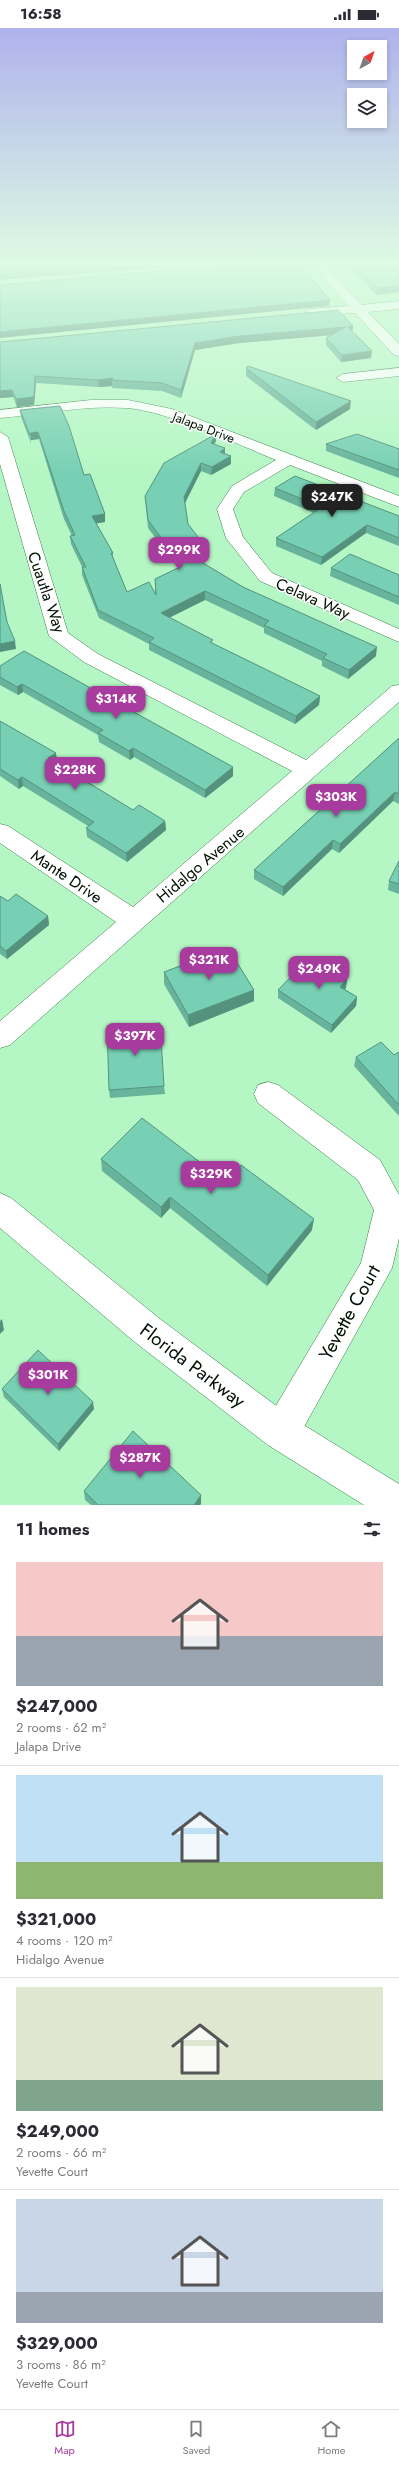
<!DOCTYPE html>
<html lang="en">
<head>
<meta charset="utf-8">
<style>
  :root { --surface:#fff; --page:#f7f7f7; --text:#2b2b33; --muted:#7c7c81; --line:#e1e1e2; --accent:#a73c9e }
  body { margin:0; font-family:Jost,sans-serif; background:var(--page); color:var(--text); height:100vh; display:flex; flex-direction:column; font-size:15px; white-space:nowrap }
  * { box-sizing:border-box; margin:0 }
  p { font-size:13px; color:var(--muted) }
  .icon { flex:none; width:22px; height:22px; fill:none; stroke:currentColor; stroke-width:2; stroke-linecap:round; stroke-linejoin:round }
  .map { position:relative; height:1477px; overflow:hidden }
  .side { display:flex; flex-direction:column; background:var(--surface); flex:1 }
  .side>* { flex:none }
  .needle { width:26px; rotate:40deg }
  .tools { position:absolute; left:347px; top:12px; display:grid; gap:8px }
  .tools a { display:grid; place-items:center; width:40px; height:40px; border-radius:0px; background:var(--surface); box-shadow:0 2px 6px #0003; font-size:20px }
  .price { position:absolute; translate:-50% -34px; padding:0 9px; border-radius:8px; background:var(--accent); color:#fff; font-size:13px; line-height:26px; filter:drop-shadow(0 1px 2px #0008) }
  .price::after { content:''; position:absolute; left:50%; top:24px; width:12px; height:9px; margin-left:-6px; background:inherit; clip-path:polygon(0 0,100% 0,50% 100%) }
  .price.current { background:#222; color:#fff }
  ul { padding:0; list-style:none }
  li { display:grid; align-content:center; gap:8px; height:212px; padding:0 16px }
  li+li { border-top:1px solid var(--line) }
  li span { display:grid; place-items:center; height:124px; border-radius:0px; color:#555 }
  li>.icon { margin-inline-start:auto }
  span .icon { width:72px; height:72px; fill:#fffc; stroke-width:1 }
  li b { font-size:17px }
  h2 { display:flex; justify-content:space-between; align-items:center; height:48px; padding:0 16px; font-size:17px }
  .status { display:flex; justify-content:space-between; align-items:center; height:28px; padding:0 20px; background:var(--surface); direction:ltr }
  .status svg { height:11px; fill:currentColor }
  .tabs { display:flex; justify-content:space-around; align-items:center; height:56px; border-top:1px solid var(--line); background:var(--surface); font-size:11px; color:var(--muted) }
  .tabs a { display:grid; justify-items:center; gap:2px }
  .tabs .current { color:var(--accent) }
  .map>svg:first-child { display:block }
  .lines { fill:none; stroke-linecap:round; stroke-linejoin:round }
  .minor-casing { stroke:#3b794d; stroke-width:1 }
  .tertiary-casing { stroke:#3b794d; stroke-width:1 }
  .minor { fill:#fff; fill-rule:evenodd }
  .tertiary { fill:#fff; fill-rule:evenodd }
  .wall { fill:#67b39b }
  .shaded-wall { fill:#54927e }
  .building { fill:#78d0b4; stroke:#54927e }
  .labels { text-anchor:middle; stroke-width:3; stroke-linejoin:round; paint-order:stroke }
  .far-street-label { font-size:13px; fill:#001103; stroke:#fff }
  .street-label { font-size:16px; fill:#001103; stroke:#fff }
  .near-street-label { font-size:19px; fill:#001103; stroke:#fff }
</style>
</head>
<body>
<div class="status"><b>16:58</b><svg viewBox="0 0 49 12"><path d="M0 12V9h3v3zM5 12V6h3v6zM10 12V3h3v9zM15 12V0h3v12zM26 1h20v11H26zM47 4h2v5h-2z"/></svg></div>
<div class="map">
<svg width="399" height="1477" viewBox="0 0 399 1477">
  <rect width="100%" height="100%" fill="#b5f7c4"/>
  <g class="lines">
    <!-- minor casing -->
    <g class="minor-casing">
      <path id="minor" d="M313,238H325L362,277L399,273V281L368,284L399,316V328L394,327L355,285L305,288L304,285L310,281L349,278Z
        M399,340V348L343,354L336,350L343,346Z
        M91,372H128L172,381L399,468V479L290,437L244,464L233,481L243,509L272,545L399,601V614L260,553L226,510L217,481L232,458L276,432C234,415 171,384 127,380C85,377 42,386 0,390V382Z
        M0,404L8,409L68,605L98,626L306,732L392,658L399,657V674L10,1017L0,1020V993L116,894L0,815V796L8,798L133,879L292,743L84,634L49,608L0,436Z
        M268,1054L278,1057L380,1132L399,1167V1210L392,1240L294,1417L281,1422L268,1417L263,1404L268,1391L361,1235L374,1182L358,1152L258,1075L254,1066L258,1057Z"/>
    </g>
    <!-- tertiary casing -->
    <g class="tertiary-casing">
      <path id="tertiary" d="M0,1165L11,1170L160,1291L294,1391L399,1456V1477H364L268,1417L136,1315L0,1200Z"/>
    </g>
    <!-- minor -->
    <use href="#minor" class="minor"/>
    <!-- tertiary -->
    <use href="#tertiary" class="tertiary"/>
  </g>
  <!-- wall -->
  <path class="wall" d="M349,238H399V264L376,267Z
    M353,298L352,303L371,330L341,334L326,317V310L331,307L239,315L195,322L181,370L162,363L112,360V358L99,359L36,355L34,377L17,379L13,369L0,370V314Z
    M246,340L350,381L316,402L246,348Z
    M20,382L84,447L105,494L96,495L113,525V531L127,564L155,565V551L178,540L148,500L145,468L216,413L214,416L225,426L231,428V436L211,447L201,443L185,475L188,496L205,518V526L193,529L243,559L376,628L348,651L322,638V633L264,605V600L205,572L169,589L213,616L320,668L319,677L295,696L149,622V616L99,590L82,547V539L71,516L70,508H72L64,491L39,411L31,412V415L21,389Z
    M326,416L399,421V450L326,423Z
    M275,460L399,488V518L366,505L321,537L276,518V510L314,485L274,468Z
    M331,540L399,547V577L330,548Z
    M0,638L233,748L205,770L134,729L130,732L99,714L98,707L23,664L18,667L0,657Z
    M0,693L56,725L57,734L55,735L133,782L165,793L166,802L127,834L87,809L86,800L88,798L23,758L19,761L0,748Z
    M399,710V776L393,773L339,825L332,821L283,868L254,851V842Z
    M399,833V866L388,862L389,853Z
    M0,868L8,873L48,888L49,897L7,931L0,926Z
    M164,944L254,973L189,999L164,956Z
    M347,951L346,960L345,961L357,969L356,978L331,1005L278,970V962Z
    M399,1024V1088L354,1038L356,1029L394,1027Z
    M164,1058L165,1066L110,1070L109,1062Z
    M101,1131L226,1154L312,1202L267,1258L170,1180L161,1190L102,1143Z
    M2,1361L94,1381L59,1423L4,1369Z
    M84,1463L201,1476L200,1477H91L85,1472Z"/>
  <!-- shaded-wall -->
  <path class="shaded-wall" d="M98,238H176L0,252V246Z
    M399,258V264L376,267L377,260Z
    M330,272L329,278L0,310V304Z
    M353,298L352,305L348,299Z
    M346,299V306L239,315L195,322L181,370V362L195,315L239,308Z
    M372,323L371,330L341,334L342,327Z
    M35,348L36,355L34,377L17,379L16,371Z
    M113,350L112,352V358L99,359L98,352Z
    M12,362L13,369L0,370V363Z
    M351,373L350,381L316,402V394Z
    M38,404L39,411L31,412V415V405Z
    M216,406V413L211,422V415Z
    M225,420V428L220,424Z
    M231,428V436L211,447L212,439Z
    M201,435V443L184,477V469Z
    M105,486V494L93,496L92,488Z
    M367,497L366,505L321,537L322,529Z
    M205,518V526L183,531V523Z
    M205,563V572L161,594V585Z
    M15,613L16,621L0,624V616Z
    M377,619L376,628L348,651L349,642Z
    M22,656L23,664L18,667L17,659Z
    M320,668L319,677L295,696L296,688Z
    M133,720L134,729L130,732L129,723Z
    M56,725L57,734L49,739L48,730Z
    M233,739V748L205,770V762Z
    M22,749L23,758L19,761L18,752Z
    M395,764L393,773L339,825L340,816Z
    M165,793L166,802L127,834L126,825Z
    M333,812L332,821L283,868V859Z
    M48,888L49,897L7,931L6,923Z
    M347,951L346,960L339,967L340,959Z
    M254,962V973L189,999L188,987Z
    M357,969L356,978L331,1005L332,997Z
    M170,1169V1180L161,1190V1179Z
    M314,1191L312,1202L267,1258L268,1247Z
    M2,1291L4,1302L0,1306V1293Z
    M93,1374L94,1381L59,1423L58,1416Z
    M201,1467V1476L200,1477H194Z"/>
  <!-- building -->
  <path class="building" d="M0,238H98L0,246Z
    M222,238H301L330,272L0,304V257Z
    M356,238H399V258L377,260Z
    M338,282L353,298L348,299L372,323L342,327L326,310L346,299L239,308L195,315L181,362L162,355L112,352L113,350L98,352L35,348L34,369L16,371L12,362L0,363V314Z
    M248,338L351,373L316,394L246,340Z
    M60,378L69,398L84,447L90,446L105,486L92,488L113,525H111L127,564L149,554L156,567L155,551L182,538L148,492L145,468L164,435L216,406L211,415L225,420L220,424L231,428L212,439L201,435L184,469L188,496L205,518L183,523L243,559L377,619L349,642L323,630L327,626L264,597L269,593L205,563L161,585L213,612L210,614L320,668L296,688L149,614L154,610L98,582L82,539H86L70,508L75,507L64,483L38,404L31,405L30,407L20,382Z
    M357,406L399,421V442L326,416Z
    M295,448L399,488V510L367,497L322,529L276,510L322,479L275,460Z
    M350,526L399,547V569L331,540Z
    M0,556L7,594L15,613L0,616Z
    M24,623L233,739L205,762L133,720L129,723L98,705L103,702L22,656L17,659L0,649V638Z
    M0,693L56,725L48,730L133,782L139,777L165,793L126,825L86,800L94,794L22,749L18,752L0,741Z
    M399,710V766L395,764L340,816L333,812L283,859L254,842Z
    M399,833V856L389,853Z
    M16,866L48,888L6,923L0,918V868L8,873Z
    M228,920L254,962L188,987L164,944Z
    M311,928L347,951L340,959L357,969L332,997L278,962Z
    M160,995L164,1058L109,1062L107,999Z
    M381,1014L394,1027L399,1024V1077L356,1029Z
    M142,1090L226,1154L241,1137L314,1191L268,1247L170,1169L161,1179L101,1131Z
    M38,1322L93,1374L58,1416L2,1361Z
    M133,1403L201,1467L194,1477H98L84,1463Z"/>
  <!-- sky -->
  <linearGradient id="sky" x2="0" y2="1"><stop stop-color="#afb2ec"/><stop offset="0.53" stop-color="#defbe4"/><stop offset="1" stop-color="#defbe4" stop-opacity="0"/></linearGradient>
  <rect width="399" height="445" fill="url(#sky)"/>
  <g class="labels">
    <!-- far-street labels -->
    <g class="far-street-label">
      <text transform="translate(204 399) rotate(21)" y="5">Jalapa Drive</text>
    </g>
    <!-- street labels -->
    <g class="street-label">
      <text transform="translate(47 564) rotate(71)" y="6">Cuautla Way</text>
      <text transform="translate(313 570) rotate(24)" y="6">Celava Way</text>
      <text transform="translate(200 836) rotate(-40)" y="6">Hidalgo Avenue</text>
      <text transform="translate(67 848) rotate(34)" y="6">Mante Drive</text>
    </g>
    <!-- near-street labels -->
    <g class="near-street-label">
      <text transform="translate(349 1284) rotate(-61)" y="7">Yevette Court</text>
      <text transform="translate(193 1337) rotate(37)" y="7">Florida Parkway</text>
    </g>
  </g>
</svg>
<div class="tools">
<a><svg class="needle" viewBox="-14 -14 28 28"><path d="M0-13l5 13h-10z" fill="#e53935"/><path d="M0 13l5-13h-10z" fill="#7c7c81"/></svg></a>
<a><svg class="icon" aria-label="layers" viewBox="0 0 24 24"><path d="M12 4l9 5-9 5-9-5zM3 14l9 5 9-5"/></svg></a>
</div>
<b class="price current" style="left:332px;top:490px">$247K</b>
<b class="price" style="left:179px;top:543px">$299K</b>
<b class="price" style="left:116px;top:692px">$314K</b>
<b class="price" style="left:75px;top:763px">$228K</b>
<b class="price" style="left:336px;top:790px">$303K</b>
<b class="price" style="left:209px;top:953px">$321K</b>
<b class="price" style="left:319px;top:962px">$249K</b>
<b class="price" style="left:135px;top:1029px">$397K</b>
<b class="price" style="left:211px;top:1167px">$329K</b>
<b class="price" style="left:48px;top:1368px">$301K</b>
<b class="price" style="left:140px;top:1451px">$287K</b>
</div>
<section class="side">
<h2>11 homes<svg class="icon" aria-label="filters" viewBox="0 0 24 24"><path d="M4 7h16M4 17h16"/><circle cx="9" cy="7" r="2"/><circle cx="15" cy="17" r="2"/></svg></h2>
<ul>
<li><span style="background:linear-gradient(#f6c9c9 60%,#9aa5b1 0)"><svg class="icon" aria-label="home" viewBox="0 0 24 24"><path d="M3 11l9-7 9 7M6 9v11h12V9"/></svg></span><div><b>$247,000</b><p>2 rooms · 62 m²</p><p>Jalapa Drive</p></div></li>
<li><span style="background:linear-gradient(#bfe0f5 70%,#8fb573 0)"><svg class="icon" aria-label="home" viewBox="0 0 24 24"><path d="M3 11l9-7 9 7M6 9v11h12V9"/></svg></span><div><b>$321,000</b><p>4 rooms · 120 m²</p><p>Hidalgo Avenue</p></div></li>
<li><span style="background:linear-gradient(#dfe7d0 75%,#7fa58c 0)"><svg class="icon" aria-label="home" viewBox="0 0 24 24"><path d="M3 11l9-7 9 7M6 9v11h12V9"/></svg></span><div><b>$249,000</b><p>2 rooms · 66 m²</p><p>Yevette Court</p></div></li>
<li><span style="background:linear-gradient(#c9d6e8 75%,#9aa5b1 0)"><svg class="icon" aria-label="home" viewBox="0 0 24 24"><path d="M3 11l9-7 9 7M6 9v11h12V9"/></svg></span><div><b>$329,000</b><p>3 rooms · 86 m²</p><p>Yevette Court</p></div></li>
</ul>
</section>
<nav class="tabs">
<a class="current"><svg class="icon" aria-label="map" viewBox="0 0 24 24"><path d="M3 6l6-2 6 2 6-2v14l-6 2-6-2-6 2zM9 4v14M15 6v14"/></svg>Map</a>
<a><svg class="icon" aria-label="saved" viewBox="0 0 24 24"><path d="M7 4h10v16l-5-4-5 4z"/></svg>Saved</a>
<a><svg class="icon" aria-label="home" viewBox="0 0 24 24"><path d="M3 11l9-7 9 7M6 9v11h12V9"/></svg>Home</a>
</nav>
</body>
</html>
